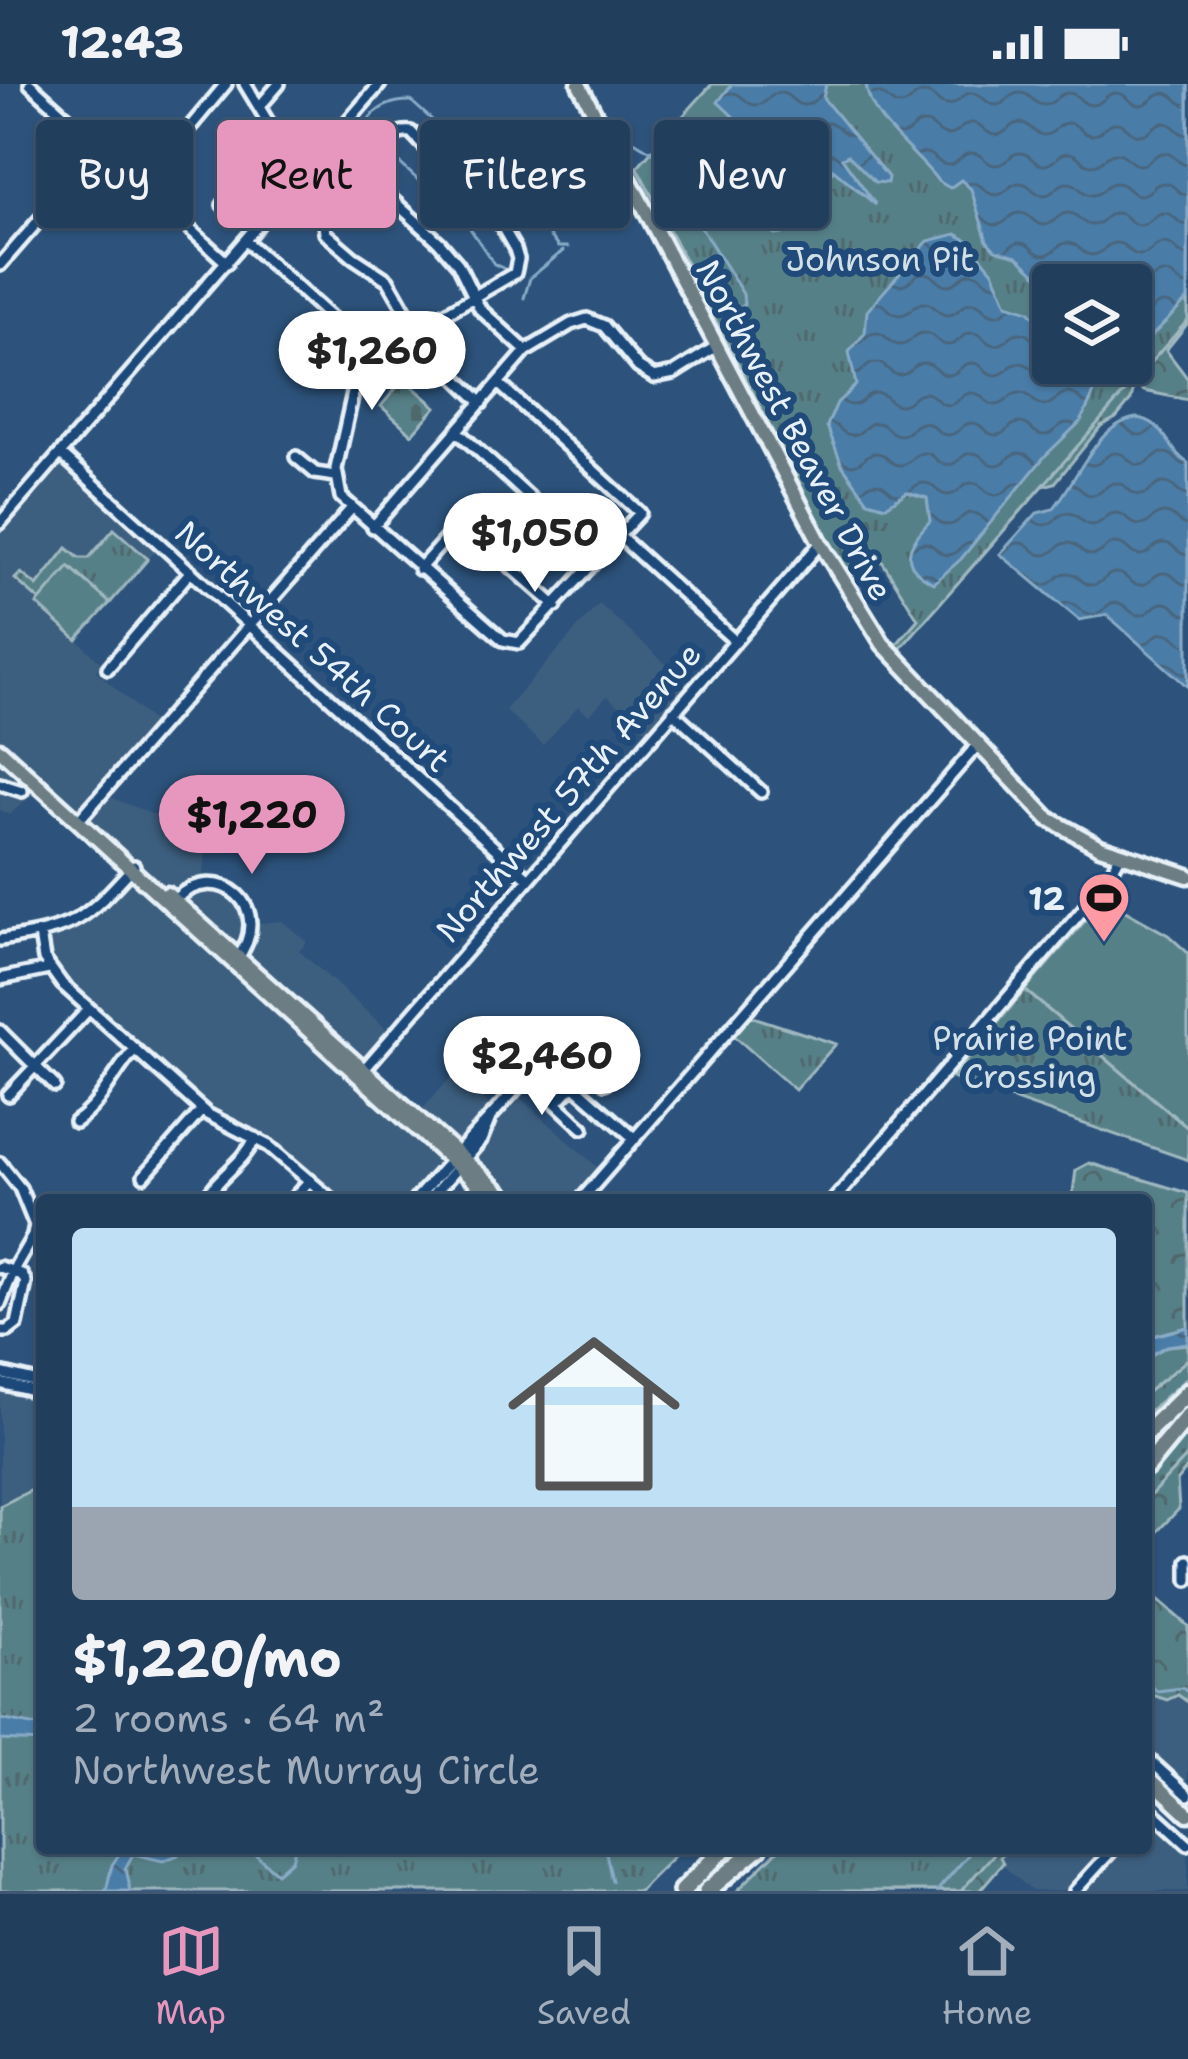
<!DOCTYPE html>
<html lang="en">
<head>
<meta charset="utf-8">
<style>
  :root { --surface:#223e5d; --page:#2a4563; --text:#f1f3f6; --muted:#a2aebc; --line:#3f5772; --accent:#e797bd }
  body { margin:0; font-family:"Shantell Sans",sans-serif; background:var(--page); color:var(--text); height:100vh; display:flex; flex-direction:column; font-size:45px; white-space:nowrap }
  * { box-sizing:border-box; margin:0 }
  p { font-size:39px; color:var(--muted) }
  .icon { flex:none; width:66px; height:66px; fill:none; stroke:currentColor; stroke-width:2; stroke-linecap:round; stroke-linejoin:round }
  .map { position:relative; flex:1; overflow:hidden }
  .drawer { position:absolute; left:36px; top:1110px; width:1116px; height:660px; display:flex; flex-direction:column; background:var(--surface); border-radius:12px; box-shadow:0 3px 9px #0004,0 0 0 3px var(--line) }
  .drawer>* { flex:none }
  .guide { position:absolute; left:36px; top:36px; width:1116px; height:108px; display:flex; gap:24px }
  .fabs { position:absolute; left:1032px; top:180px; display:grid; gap:24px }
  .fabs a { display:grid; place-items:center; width:120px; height:120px; border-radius:12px; background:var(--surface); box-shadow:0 3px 9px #0004,0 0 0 3px var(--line); font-size:60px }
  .price { position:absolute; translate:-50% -102px; padding:0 27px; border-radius:42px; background:#fff; color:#222; font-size:39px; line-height:78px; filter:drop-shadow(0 3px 6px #0008) }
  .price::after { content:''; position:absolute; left:50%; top:72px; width:36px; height:27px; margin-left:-18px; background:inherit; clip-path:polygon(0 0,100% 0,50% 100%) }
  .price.selected { background:var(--accent); color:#111 }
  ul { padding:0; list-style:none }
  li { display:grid; align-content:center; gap:24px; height:636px; padding:0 36px }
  li span { display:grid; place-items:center; height:372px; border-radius:12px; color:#555 }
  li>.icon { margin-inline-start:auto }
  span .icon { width:216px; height:216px; fill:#fffc; stroke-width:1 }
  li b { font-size:51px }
  .pill { padding:0 42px; border-radius:12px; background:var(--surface); box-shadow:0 3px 9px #0004,0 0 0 3px var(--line); font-size:42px; line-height:108px }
  .pill.selected { background:var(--accent); color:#111 }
  .status { display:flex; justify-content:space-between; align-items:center; height:84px; padding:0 60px; background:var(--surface); direction:ltr }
  .status svg { height:33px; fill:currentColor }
  .menu { display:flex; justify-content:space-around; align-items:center; height:168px; border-top:3px solid var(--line); background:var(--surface); font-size:33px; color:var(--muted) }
  .menu a { display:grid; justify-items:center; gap:6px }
  .menu .selected { color:var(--accent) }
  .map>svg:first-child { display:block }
  .built { fill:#3e5e7f }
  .grass { fill:url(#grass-dots); stroke:#a0b8c0; stroke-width:3 }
  .forest { fill:url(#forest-crowns); stroke:#a0b8c0; stroke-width:3 }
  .cemetery { fill:url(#cemetery-stones); stroke:#a0b8c0; stroke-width:3 }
  .park { fill:url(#park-tufts); stroke:#a0b8c0; stroke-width:3; fill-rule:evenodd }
  .pitch { fill:#578087; stroke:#a0b8c0; stroke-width:3 }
  .water { fill:url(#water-waves); stroke:#89abc7; stroke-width:3 }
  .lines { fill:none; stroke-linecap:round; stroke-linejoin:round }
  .stream { stroke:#89abc7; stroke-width:3 }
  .minor-casing { stroke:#e8f1f8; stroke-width:18 }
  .major-casing { stroke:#e8f1f8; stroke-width:21 }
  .highway-casing { stroke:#e8f1f8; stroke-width:24 }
  .minor { stroke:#1f4a7a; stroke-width:9 }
  .major { stroke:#6c7e84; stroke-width:12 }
  .highway { stroke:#6c7e84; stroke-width:15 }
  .labels { text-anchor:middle; stroke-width:12; stroke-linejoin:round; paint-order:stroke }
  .park-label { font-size:33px; fill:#d2e0e7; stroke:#1f4a7a }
  .street-label { font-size:33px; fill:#e8f1f8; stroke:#1f4a7a }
  .poi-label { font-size:33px; font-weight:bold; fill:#e8f1f8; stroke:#1f4a7a; text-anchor:end }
</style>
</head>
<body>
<div class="status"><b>12:43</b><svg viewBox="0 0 49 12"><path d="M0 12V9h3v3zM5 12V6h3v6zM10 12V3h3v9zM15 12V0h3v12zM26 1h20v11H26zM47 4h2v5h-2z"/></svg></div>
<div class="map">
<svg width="1188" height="1807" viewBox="0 0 1188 1807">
  <defs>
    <pattern id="grass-dots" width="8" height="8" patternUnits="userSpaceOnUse" patternTransform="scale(3)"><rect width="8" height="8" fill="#578087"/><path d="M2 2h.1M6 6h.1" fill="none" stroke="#4f676c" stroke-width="1.8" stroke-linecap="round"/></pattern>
    <pattern id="forest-crowns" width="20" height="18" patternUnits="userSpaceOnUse" patternTransform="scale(3)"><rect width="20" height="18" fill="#578087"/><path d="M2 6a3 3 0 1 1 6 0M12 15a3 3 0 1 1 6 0" fill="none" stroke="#4f676c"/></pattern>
    <pattern id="cemetery-stones" width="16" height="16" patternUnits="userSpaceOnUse" patternTransform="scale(3)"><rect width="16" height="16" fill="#578087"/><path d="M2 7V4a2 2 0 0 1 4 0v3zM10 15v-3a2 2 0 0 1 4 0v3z" fill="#4f676c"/></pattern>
    <pattern id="park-tufts" width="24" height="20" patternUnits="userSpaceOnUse" patternTransform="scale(3)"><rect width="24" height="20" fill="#578087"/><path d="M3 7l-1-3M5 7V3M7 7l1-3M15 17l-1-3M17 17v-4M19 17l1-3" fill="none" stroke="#4f676c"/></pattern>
    <pattern id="water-waves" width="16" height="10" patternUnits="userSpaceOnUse" patternTransform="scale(3)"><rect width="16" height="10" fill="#4a7ca7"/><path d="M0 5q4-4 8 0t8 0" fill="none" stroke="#48657d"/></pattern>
  </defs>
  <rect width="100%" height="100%" fill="#2d537c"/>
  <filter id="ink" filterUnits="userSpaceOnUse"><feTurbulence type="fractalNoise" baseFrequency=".00833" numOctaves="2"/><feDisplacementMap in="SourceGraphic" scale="24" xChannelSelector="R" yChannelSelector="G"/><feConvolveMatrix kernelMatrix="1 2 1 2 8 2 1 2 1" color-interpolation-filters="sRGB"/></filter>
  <g filter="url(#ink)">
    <!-- built -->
    <path class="built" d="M61,370L162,460L78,556L101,579L96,587L159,643L102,710L177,740L214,762L208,761L201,800L235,808L251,840L282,837L307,858L299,867L391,949L364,985L0,658V439Z
      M599,520L688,600L695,601L651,650L607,612L589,631L578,622L543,661L505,626Z
      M0,673L37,707L9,731L0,726Z
      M130,787L451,1076L415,1116H332L281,1070L230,1044L54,892L40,850L68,843Z
      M454,990L492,1023L461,1062L453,1061L418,1030Z
      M513,1007L605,1090L581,1116H509L464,1076Z
      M0,1301L42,1310V1401L0,1422Z
      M1146,1548L1188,1584V1711L1146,1673Z
      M1146,1722L1188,1760V1807H1032L992,1772L999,1764H1146Z"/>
    <!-- grass -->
    <path class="grass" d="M1188,1275V1293L1146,1330V1309Z
      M1188,1341V1371L1146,1416V1392Z"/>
    <!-- forest -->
    <path class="forest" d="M1188,220V239L1166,266L1188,295V316L1144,307L1135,299L1131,316L1116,334L1101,342L1055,399L1043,402L964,492L950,486L1131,279Z
      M1089,1079L1188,1109V1243L1146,1254V1116H1072L1076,1086Z
      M1188,1260V1275L1146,1309V1274L1167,1262Z
      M1188,1371V1383L1177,1396L1179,1425L1146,1459V1416Z
      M1146,1506L1188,1542V1618L1178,1611L1167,1616L1146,1609Z
      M906,1764H1007L1000,1773L1003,1779L979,1807H890Z"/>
    <!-- cemetery -->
    <path class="cemetery" d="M404,295L436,323L412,350L381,322Z"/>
    <!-- park -->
    <path class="park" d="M712,0H1188V236L900,565L896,561L918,535L875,466L848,494L637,83ZM1053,201H1131V279H1053Z
      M114,445L148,475L110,519L70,483L40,517L15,495L21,489L37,502L67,464L79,474H89Z
      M1025,906L1188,1044V1076L952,994Z
      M747,931L836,960L795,1006L731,949Z
      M42,1401V1764H682L639,1807H0V1422Z
      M780,1764H999L961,1807H737Z"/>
    <!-- pitch -->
    <path class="pitch" d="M69,483L110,519L77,556L37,520Z
      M1104,815L1168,851L1188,869V1044L1025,906Z"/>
    <!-- water -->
    <path class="water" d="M732,0H826L823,14L888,93L887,99L875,98L848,71L842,74L876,121L833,85L823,108L782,150L775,151L724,63L728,47L738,37L718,18Z
      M866,0H1188V215L1139,265H1131V201H1053V205L1017,172L995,166L987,157L971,105L961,96L950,104L938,97C916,67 869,37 866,0Z
      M956,150L967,156L993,187L1007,220L1029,227L1053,253V279H1075L1087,290L1095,307L1081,337L1045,372L961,475L934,499C897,481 907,461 930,437L927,414L907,408L886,422L868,417L842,381L827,342L837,319L856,301L849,268L865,249L867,227L928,157Z
      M1136,334C1166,336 1167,367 1188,379V603L1107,531L1079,536L1000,470L1037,429L1053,425C1077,397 1096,340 1136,334Z
      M1188,1243V1259L1167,1262L1146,1274V1254Z
      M0,1635L42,1643V1658L0,1656Z
      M123,1764H181L178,1771L163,1777L133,1770L125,1785L130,1807H106L112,1781Z"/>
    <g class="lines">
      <!-- stream -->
      <path class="stream" d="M634,57L654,69L743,210L744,221L736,227
        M393,73L469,143L494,180L507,186
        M346,81C360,48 369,16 411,17L524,119L558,163H568
        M670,90L724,63
        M524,214L530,194L563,167
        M1146,1597L1157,1607L1182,1604L1188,1608
        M248,1764L277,1789L292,1776L295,1764
        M605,1764L612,1797
        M612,1806V1807
        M937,1807L974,1764"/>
      <!-- minor casing -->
      <g class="minor-casing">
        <path id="minor" d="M30,0L227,179
          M245,0L268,38L312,79L342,98L371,102L387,111L439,158L458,180L480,225L526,267
          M259,23L279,0
          M174,68L176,60L226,0
          M342,98L323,131L325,149L353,173L388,196L429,268L482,319
          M223,121L282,52
          M247,158L339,241L365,255H391L446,229L515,189L518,175L515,165L489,120L457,97L411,48C383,45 377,79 371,102
          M0,181L101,65
          M365,255L336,385L341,413L503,556L519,559L640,429L498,299
          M457,347L598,476
          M61,370L529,795
          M296,373L315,389L335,392
          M0,439L380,0
          M373,443L526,267L571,240L587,235L604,242L638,283L654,293L674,289L717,262
          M619,452L735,557
          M419,485L453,447L467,444L556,522
          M108,584L191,487
          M673,628L761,708
          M0,700L22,707
          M79,736L351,425
          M173,817C219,772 277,826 236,876
          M40,850L44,875L62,900L207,1030L269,1062L332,1116
          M0,856C76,844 83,838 134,782
          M0,895L49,885
          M0,947L55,1002
          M560,958L605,999
          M554,984L635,1055
          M360,990L820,460
          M529,993C549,1012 563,1026 583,1044
          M8,1011L89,925
          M559,1016L608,964
          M75,1038C103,1019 112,990 135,965
          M0,1079L20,1104L35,1141L33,1152L16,1181L0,1220
          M144,1092L202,1026
          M205,1116C218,1091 243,1081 255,1054
          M292,1116L310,1096
          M415,1116L564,952
          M429,1116L481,1056L490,1034
          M581,1116L976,663
          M834,1116L1104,801L1121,770
          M0,1183L21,1190L26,1198L17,1240L8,1247H0
          M0,1289L42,1299
          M0,1299L42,1309
          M1188,1477V1496
          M1146,1673L1188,1711
          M1146,1722L1188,1760
          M1075,1807L1114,1764"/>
      </g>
      <!-- major casing -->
      <g class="major-casing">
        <path id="major" d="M579,0L821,460L883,560L1049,735L1100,763L1188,792
          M0,666L495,1116
          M167,810L509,1116
          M1146,1691L1188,1730"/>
      </g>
      <!-- highway casing -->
      <g class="highway-casing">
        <path id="highway" d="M1146,1349L1188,1308
          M1146,1383L1188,1332
          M682,1807L725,1764
          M707,1807L758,1764"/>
      </g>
      <!-- minor -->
      <use href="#minor" class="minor"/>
      <!-- major -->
      <use href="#major" class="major"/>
      <!-- highway -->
      <use href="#highway" class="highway"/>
    </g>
  </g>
  <!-- icons -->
  <defs>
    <g id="stadium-pin" transform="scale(2.7)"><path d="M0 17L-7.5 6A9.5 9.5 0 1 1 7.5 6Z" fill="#ff9aa2" stroke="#1f4a7a"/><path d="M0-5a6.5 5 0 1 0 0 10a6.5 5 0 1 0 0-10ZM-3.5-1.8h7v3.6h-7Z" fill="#111"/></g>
  </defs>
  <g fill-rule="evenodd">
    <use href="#stadium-pin" x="1104" y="814"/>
  </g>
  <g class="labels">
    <!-- park labels -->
    <g class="park-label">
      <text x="880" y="187">Johnson Pit</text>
      <text x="1030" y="966">Prairie Point<tspan x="1030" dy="38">Crossing</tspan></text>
    </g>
    <!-- street labels -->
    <g class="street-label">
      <text transform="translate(795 346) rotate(62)" y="12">Northwest Beaver Drive</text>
      <text transform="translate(313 562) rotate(42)" y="12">Northwest 54th Court</text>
      <text transform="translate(568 708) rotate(-49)" y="12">Northwest 57th Avenue</text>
    </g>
    <!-- poi labels -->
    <g class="poi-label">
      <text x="1065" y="826">12</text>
    </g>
  </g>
</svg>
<div class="fabs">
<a><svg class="icon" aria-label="layers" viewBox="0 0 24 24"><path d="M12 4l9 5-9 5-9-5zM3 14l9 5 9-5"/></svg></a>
</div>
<b class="price" style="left:372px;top:329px">$1,260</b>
<b class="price" style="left:535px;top:511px">$1,050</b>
<b class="price selected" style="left:252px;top:793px">$1,220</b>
<b class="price" style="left:542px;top:1034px">$2,460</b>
<div class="guide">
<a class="pill">Buy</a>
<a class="pill selected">Rent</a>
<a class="pill">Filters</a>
<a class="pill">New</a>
</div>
<section class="drawer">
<ul>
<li><span style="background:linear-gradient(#bfe0f5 75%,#9aa5b1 0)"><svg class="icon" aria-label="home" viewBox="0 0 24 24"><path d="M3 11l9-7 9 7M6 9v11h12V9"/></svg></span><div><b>$1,220/mo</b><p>2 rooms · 64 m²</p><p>Northwest Murray Circle</p></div></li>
</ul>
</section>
</div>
<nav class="menu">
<a class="selected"><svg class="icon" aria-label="map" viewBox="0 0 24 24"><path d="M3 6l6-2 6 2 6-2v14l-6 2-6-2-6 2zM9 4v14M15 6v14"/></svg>Map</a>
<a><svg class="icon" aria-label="saved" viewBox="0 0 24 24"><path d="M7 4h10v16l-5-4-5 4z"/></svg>Saved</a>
<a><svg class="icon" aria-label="home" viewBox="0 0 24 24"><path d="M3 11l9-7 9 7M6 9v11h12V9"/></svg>Home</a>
</nav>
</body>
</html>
